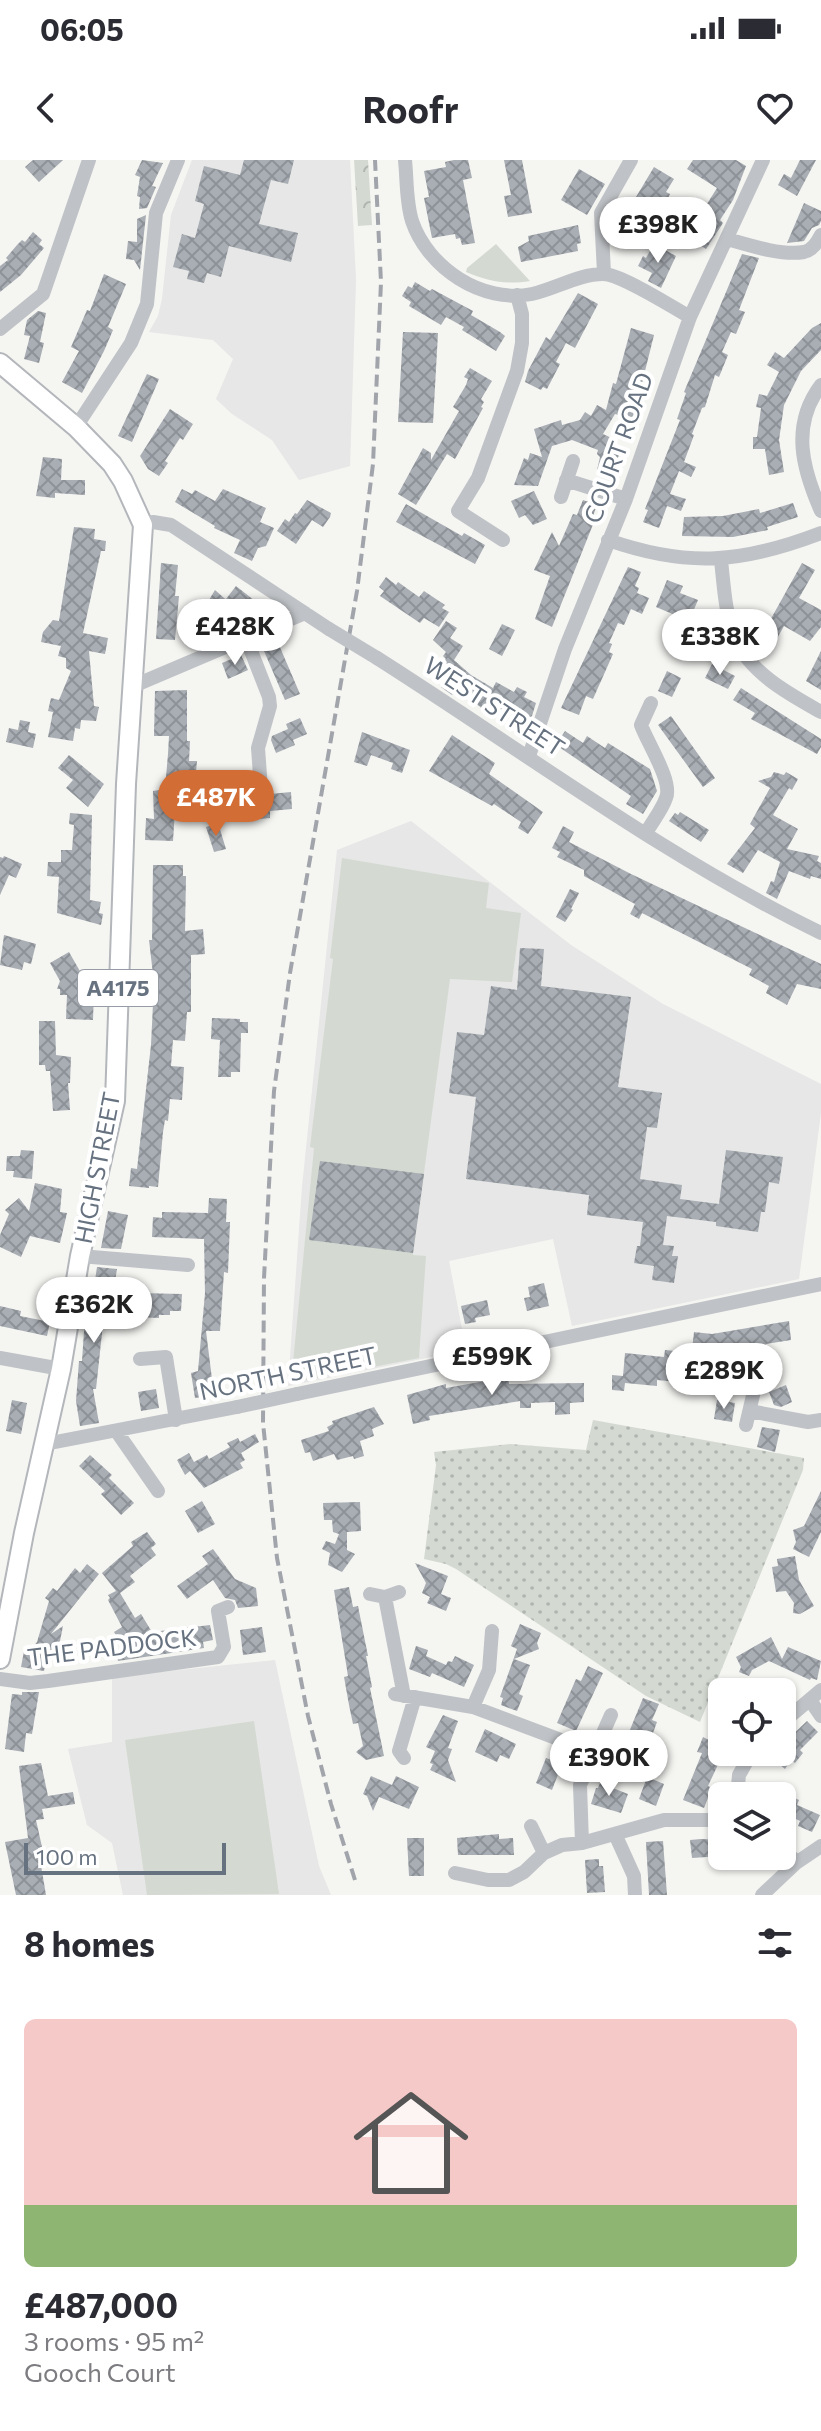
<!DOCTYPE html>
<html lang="en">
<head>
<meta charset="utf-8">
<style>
  :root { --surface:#fff; --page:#f7f7f7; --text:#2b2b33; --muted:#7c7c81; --accent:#d26d35 }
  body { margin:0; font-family:Commissioner,sans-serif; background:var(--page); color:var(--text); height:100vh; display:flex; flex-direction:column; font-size:30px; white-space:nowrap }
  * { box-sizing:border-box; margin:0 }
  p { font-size:26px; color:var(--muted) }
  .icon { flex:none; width:44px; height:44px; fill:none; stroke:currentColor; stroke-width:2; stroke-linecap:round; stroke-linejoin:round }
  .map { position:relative; height:1735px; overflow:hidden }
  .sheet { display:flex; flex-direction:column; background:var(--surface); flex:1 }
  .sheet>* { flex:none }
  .controls { position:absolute; left:708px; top:1518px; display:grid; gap:16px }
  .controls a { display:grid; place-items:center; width:88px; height:88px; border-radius:12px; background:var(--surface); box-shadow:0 2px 6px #0004; font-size:40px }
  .scale { position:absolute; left:24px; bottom:20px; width:202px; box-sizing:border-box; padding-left:8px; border:4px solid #677280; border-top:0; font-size:22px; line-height:28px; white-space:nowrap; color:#677280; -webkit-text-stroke:6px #fff; paint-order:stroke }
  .price { position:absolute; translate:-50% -68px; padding:0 18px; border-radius:28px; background:#fff; color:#222; font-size:26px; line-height:52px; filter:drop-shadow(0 2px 4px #0008) }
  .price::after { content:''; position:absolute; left:50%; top:48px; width:24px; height:18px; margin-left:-12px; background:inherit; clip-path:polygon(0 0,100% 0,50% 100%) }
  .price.current { background:var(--accent); color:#fff }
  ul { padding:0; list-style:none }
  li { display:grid; align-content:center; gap:16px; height:424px; padding:0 24px }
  li span { display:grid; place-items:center; height:248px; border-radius:12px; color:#555 }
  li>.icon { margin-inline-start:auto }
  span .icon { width:144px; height:144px; fill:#fffc; stroke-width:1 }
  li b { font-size:34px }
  h2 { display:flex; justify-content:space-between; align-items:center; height:96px; padding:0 24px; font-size:34px }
  .status { display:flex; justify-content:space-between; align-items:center; height:56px; padding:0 40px; background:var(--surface); direction:ltr }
  .status svg { height:22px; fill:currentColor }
  header { display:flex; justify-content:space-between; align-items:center; height:104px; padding:0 24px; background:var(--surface); font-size:36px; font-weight:700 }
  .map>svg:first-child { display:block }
  .built { fill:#e6e7e6 }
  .grass { fill:#d4dad2 }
  .forest { fill:url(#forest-crowns) }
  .garden { fill:url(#garden-dots) }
  .building { fill:url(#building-cross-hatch) }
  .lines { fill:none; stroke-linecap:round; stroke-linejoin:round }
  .major-casing { stroke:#b3b6ba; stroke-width:22 }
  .minor { stroke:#bfc2c6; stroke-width:14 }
  .major { stroke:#fff; stroke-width:18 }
  .rail { stroke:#a1a5ab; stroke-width:4; stroke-dasharray:12 6; stroke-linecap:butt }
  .minor-bridge { stroke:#bfc2c6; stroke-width:14 }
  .labels { text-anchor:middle; stroke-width:8; stroke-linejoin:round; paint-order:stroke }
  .shield { fill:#fff; stroke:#959ca6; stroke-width:2 }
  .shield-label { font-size:22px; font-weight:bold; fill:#677280 }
  .street-label { font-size:24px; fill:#677280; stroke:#fff }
</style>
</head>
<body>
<div class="status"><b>06:05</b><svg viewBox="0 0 49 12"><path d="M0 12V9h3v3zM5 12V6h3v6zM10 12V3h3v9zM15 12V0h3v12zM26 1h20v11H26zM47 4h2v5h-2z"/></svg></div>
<header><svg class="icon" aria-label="back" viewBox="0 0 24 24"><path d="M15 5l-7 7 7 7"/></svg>Roofr<svg class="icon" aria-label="heart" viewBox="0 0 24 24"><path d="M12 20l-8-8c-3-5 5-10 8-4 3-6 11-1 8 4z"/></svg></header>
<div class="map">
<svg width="821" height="1735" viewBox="0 0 821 1735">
  <defs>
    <pattern id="forest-crowns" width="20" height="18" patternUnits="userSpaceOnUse" patternTransform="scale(2)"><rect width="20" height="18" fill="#d4dad2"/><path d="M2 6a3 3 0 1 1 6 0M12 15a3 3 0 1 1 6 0" fill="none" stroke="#b0b5b0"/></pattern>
    <pattern id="garden-dots" width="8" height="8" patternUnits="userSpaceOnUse" patternTransform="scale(2)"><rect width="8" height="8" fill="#d4dad2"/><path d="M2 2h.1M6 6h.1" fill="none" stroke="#b0b5b0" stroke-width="1.8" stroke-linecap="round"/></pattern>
    <pattern id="building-cross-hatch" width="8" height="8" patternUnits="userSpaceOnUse" patternTransform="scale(2)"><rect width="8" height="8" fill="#a9aeb4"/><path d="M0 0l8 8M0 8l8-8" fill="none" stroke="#8d9298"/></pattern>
  </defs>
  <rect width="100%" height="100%" fill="#f5f5f2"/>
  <!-- built -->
  <path class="built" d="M192,0H350L356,120L350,306L299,320L272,280L232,254L216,239L233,199L213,180L149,172L158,156L162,139L171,55Z
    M411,661L571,785L663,844L821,924V953L799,1119L572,1166L553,1079L449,1101L466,1190L288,1226L302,1027L337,690Z
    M275,1500L319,1706L331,1735H123L112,1683L87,1665L68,1589L112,1582V1517Z"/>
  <!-- grass -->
  <path class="grass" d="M496,84L530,121C506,125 487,121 466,112L467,108Z
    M342,698L489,723L486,748L521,753L512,822L450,819L413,1095L426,1096L419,1198L291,1223L314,988L310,987L333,799L330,798Z
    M254,1561L279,1734L147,1735L125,1580Z"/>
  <!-- forest -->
  <path class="forest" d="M354,0H368L372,65L358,66Z"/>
  <!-- garden -->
  <path class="garden" d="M593,1260L804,1298L803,1310L700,1562L646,1536L456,1409L446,1404L424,1399L436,1305L434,1292L510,1284L586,1290Z"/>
  <!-- building -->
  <path class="building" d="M33,0H63L39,22L25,7Z
    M142,0L163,3L152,26L156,27L147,48L139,49L140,37L137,36L140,17L135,15Z
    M244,0H294L288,24L271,20L259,64L298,73L291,102L229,86L221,117L207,113L204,123L187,119L189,111L173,107L182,74L195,78L204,44L195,41L204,6L240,15Z
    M454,0H468L472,18L463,20L475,83L462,85L460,78L456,79L455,74L432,78L424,38L429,37L424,11L446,7L445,2Z
    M504,0H522L532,53L508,57L504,36L511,35Z
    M693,0H736L746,6L733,40L720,60L723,63L706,89L695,82L707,64L698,58L717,28L687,9Z
    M800,0H816L797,36L778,25L784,14L791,18Z
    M654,7L674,19L666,32L670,34L650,77L624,62V57Z
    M579,9L605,24L587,55L561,40Z
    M804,43L821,51V61L819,65L812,68L804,81L787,83Z
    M146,55L140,110L134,100L126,99L128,81L137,82V59Z
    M578,65L581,83L577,84L578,91L521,102L518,87L529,81L528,76Z
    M33,72L42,80L39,84L44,88L21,115L0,132V106L8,100L6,98L17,85L22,80L25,82Z
    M654,84L676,96L661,128L648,121L652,113L638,106L643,96L646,98Z
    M742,94L759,98L739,150L745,152L736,174L731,172L722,192L728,195L719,217L715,215L705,247L702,248L692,274L694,275L684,302L696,307L691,317L679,311L670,334L686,339L681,351L667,346L659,368L643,362L648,350L645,349L680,260L677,259L686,233L684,232Z
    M104,114L126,124L108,167L113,170L104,191L82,233L62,222L79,191L71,187L87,150L90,151Z
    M415,122L430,131L432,129L473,151L471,155L500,172L505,176L496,191L462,170L464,167L446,157L441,165L409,146L411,142L402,136L408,126L412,128Z
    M578,133L598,144L575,188L566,183L556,202L560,204L547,229L543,227L541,230L525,222L528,211L546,177L550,180Z
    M38,151L46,153L40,182L44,183L39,203L24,199L30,176L24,175L27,160Z
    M821,163V190L801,211L784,245L779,280L784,312L769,315L765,289H753V277H757L761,248L756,247L759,234L767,236L779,212L767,205L775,192L784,198L812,168Z
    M631,168L654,175L633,259L615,254L603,274L618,281L616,285L622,288L611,315L597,310L600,297L597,294L598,290L572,280L552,286L538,326L514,325L524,298L528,300L530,293L542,297L534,269L561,260L562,265L580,260L585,252L591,256L597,245L606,250L613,223L616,224Z
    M403,172L438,173L433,263L398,262Z
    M470,208L492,221L481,239L484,242L481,247L483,248L455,299L447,294L416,345L398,334L423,288L431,293V300L459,251L453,247L466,225L468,219L464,217Z
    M147,214L159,219L132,282L118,276Z
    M170,249L193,264L183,280L180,278L165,301L168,303L159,316L148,309L140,296Z
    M43,297L62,299L61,320H85V335L55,333V338L36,336Z
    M182,329L192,334L195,330L215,341L223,329L266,348L260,362L274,368L266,386L258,388L252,401L234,393L240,380L214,368L215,366L175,342Z
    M534,331L547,359L533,365L525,355L519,358L511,341Z
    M307,340L331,353L330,357L323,367L312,360L296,384L277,371L285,359L289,362L295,353L297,354Z
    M583,340L597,345L593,356L596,357L552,467L535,459L550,416L534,410L552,372L559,386L573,354L577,355Z
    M793,343L798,357L767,367L768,370L733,377L682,376L684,357L723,356L759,349L760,353Z
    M406,344L462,376L464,373L485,385L475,404L396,362Z
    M74,367L95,369L94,379L106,381L105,391H101L83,473L108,478L105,494L89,491L94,546L99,547L96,561L81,560L80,569L75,568L73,581L48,577L53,552L48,551L51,538L59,540L71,511L66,508V498L58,496L61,486L41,482L43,472L53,460L59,461Z
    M161,403L178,405L175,436H179L175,480L156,479Z
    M802,403L815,410L799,438L821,450V467L810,481L784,466L770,491L753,482L760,471L763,473Z
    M628,407L641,412L635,426L639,428L637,433L649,438L642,454L631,449L624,465L618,463L609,483L612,484L609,492L613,494L593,539L586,536L579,555L561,548Z
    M386,417L396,425L398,422L419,437L424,431L445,445L442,448L449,452L439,467L424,458L420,463L380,436L384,431L379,427Z
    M667,420L683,426L680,433L698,440L689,461L656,447Z
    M236,426L255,441L245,454L226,439Z
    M215,430L232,445L218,462L203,450Z
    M446,461L457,468L450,478L463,486L454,500L471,515L493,528L496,522L514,532L517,527L527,532L524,537L536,543L531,559L503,546L497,556L487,550L486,552L457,527L452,535L441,527L446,521L436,509L446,499L443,496L446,492L433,480Z
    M502,464L515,470L502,496L489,489Z
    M686,464L719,481L708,501L693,492L696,486L679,478Z
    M276,478L300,534L285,540L261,484Z
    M821,491V530L806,521Z
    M241,495L248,510L228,519L222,503Z
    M712,504L735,516L728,529L705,518Z
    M667,511L681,518L672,537L658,531Z
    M741,528L821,579V587L817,594L751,559L755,553L733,540Z
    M187,530V581H190L189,601H197L195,624L179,626L181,649L175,650L173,681L145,680L146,658L154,659L153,631L165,629L168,594L169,576H154L155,531Z
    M671,556L715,618L703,627L658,565Z
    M300,558L307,574L293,580L295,585L276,593L271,580L272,576L288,569L286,564Z
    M20,560L30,562L28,572L36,574L33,588L6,582L9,568L18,570Z
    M565,571L583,583L587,576L605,588L608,583L650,609L657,631L643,654L626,644L631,636L556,585Z
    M362,572L410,590L402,613L391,609L393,603L371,595L367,606L354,602Z
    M452,575L495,603L489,614L543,652L528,674L518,668L521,662L494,644L492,646L429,611Z
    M69,595L104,624L88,647L66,628L73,620L58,608Z
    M774,612L784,615L786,612L798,619L792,630L789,628L773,655L798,669L787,689L819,696L817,701L821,703V719L811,716L810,719L789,711L777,739L766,733L771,721L774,722L780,702L758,690L743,713L727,704L755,668L750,664L770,628L758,621L771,617Z
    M291,632L292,649L270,651V658L250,660L248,644L271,641L270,634Z
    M680,652L709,670L701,682L669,661L675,653L678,655Z
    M70,653L92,655L90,740L101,742L99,753L103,754L101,765L57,753L59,717L47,716L48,702H61V690H72L74,665L69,664Z
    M218,663L226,689L214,692L206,667Z
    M563,666L574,672L569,682L631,714L821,804V829L797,824L787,845L766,833L769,826L749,815L752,809L642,753L639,759L630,754L635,744L584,716V710L557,697L560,692L552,688Z
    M4,696L22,704L16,718L9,715L0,735V697L3,698Z
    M153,705H183V716H186L185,771L203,769L205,794L191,795V852H187L185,881L173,880L171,906L184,907L182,940L170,939L168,961L165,960L163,972L158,1027L149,1026V1028L129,1026L131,1008L137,1009L151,885L154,823L149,780H152Z
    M570,729L579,733L571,749L573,750L565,762L556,757Z
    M4,775L36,784L31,804L24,802L22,810L0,805Z
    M520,788L544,789L541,826L631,837L618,927L662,933L657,968L647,967L640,1019L682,1025L680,1039L719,1044L726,990L783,997L779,1024L769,1022L765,1052H761L758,1072L716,1066V1062L667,1056L663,1085L674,1086L672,1096H678L674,1123L652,1120L654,1106L634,1103L637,1086H640L643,1062L587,1055L589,1035L466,1019L476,937L449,933L457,872L484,875L491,826L517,830Z
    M69,792L81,813H86V829L94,830L93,860L66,859L67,835H60V829H57L60,821L50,803Z
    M212,858L240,859V862H248V873H241L240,912H231V917H218L220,880L211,879Z
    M39,861H55L56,895L71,897L70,923H68L70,950L53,951L50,911H46L45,905H39Z
    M21,990L34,991L32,1019L13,1017L14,1011H6L7,996H20Z
    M320,1001L424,1014L413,1093L309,1080Z
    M35,1023L62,1029L60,1052L67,1053L60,1083L30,1076L21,1097L0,1087V1075L9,1054L5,1050L19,1038L29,1051Z
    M209,1038L227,1039L226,1062H230L228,1113L224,1112L220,1171H206L214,1235L195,1238L191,1213L198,1211L205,1133L204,1079L152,1077L153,1057L162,1058V1052L208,1053Z
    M108,1051L128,1055L121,1089L101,1088Z
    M97,1107L117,1109L108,1165L103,1164L96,1229H93L99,1263L80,1266L76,1241L79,1201H82L84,1171L89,1160Z
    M544,1123L549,1146L527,1151L524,1138L530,1137L528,1127Z
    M138,1133L182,1134L181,1151H170V1155H159V1158L137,1157Z
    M487,1140L490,1155L475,1158L476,1162L465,1164L461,1146Z
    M0,1146L21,1151L20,1156L50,1162L47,1176L0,1166Z
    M789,1161L791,1180L766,1184L767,1190L729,1197L728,1195L692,1190L694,1172L712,1174Z
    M665,1190L686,1192L683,1215H679L678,1222L657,1220V1226L625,1223L624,1231L612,1230V1215L623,1216L625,1193L664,1197Z
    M508,1217L509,1224L584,1223V1242L570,1243V1254L555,1255V1242L531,1243V1248H520V1241L429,1256L430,1260L413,1264L407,1235L446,1224V1228Z
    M786,1225L792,1242L781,1247L774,1245L769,1232Z
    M156,1229L159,1248L141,1251L138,1232Z
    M12,1240L27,1243L21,1274L6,1271Z
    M717,1240L735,1243L732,1262L714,1259Z
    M374,1247L384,1264L372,1269L374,1276L360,1281L364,1296L354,1299L353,1296L337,1300L334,1294L313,1301L310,1292L305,1293L301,1280L329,1271L327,1267L333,1264L332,1261Z
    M762,1267L780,1270L775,1292L757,1287Z
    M255,1274L259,1282L241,1293L245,1300L240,1303L243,1308L204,1328L190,1311L185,1315L177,1300L189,1293L194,1302L207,1295L209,1299L230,1287L227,1283L238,1278L240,1282Z
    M90,1295L112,1315L109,1318L134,1343L121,1355L101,1334L105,1331L79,1306Z
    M821,1331V1372L809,1397L793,1389L796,1382L793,1370L804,1366Z
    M202,1341L215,1364L198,1373L185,1351Z
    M360,1342L361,1371L347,1372V1390L355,1394L342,1412L328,1405L330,1393L322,1389L326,1381L335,1384L339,1374L333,1372L332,1360H324L323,1343Z
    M147,1372L156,1384L151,1388L156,1395L130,1416L135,1422L120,1433L135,1458L141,1454L152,1472L210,1465L213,1480L203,1482L204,1488L118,1501L116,1490L125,1489L114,1472L122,1467L108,1440L110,1438L108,1435L116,1431L102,1413L133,1386L131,1382Z
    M213,1389L235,1419L256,1428L258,1446L238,1448L235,1440L225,1438L213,1420L187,1439L177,1426L208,1404L202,1396Z
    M795,1396L799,1420L814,1446L800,1454L793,1453L794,1443L786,1431L776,1432L772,1407L778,1406L777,1399Z
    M415,1403L448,1416L441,1434L451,1438L446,1451L427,1443L430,1437L422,1433L426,1423Z
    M87,1404L99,1414L51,1474L63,1466L57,1496L48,1493L44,1511L21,1507L25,1486L33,1487L37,1482L49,1441L45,1438L53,1428L57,1431L75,1408L80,1413Z
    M349,1427L353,1447L358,1446L368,1496H366L372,1527L370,1528L384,1596L366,1600L356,1592L363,1586L358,1563L353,1564L349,1545L344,1517L348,1516L334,1430Z
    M520,1464L541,1473L537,1483L539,1489L514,1499L530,1505L519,1534L523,1536L517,1551L501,1545L503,1538L500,1537L517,1489L511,1486Z
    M262,1467L266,1492L243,1495L240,1470Z
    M771,1477L782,1499L788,1487L821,1501L817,1520L811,1518L810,1520L769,1501L752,1510L749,1516L739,1512L741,1507L736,1497Z
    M416,1486L428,1490L426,1496L446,1505L448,1501L452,1502L455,1496L474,1505L464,1527L432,1513L430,1517L409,1509Z
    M588,1506L603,1513L576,1571L557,1563L576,1519L581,1521Z
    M22,1532H39L32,1574L26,1573L24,1592L5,1589L12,1534L22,1535Z
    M643,1538L659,1544L652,1560L657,1562L650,1581L646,1579L640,1594L633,1591L626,1610L609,1604L621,1575L627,1577Z
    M443,1555L458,1561L448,1588L452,1589L448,1600L456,1622L430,1610L433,1604L430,1603L435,1591L426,1587Z
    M807,1561L818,1572L800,1590L803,1593L795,1603L791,1600L785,1609L764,1592H782V1576L787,1580Z
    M485,1569L516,1584L509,1599L500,1595L497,1602L475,1592Z
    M712,1572L722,1576V1596L708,1626L712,1628L704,1648L683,1640L702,1593L697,1592L703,1577L709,1580Z
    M546,1598L562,1604L552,1630L536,1623Z
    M41,1603L48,1636L73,1632L75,1644L42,1649L44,1659L36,1660L42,1687L38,1688L46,1735H16L5,1682L28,1678L19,1606Z
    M371,1616L392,1625L396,1616L419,1627L409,1649L379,1637L373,1651L367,1636L363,1634Z
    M647,1617L664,1624L656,1646L639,1639Z
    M600,1623L628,1634L621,1653L591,1644L596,1628H598Z
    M782,1632L799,1640L797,1645L820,1655L812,1672L798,1666L800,1661L782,1652Z
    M499,1674V1679L513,1678L514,1695H458L457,1678Z
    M407,1678H424V1716H409Z
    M701,1679L722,1680V1696L692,1698L690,1680Z
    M663,1681L667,1735H649L646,1682Z
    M599,1699V1706H603L605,1732L587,1733L585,1700Z"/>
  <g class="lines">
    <!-- major casing -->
    <g class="major-casing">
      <path id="major" d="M0,203L76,267L112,304L123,321L143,365L126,624L115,941L80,1096L61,1209L24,1373L0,1499"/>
    </g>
    <!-- minor -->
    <path class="minor" d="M405,0C407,19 406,42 412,61C428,108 482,144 532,134C555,129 579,114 603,114C621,114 672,147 690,157
      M727,79C748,85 782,96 804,92C813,90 817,82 821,75
      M604,113L601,53L631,0
      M0,169L43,134L89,0
      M821,225C790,266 803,310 821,351
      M76,267L131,183L147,144L156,53L178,0
      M566,320L626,339
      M561,337L573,301
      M143,365L153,362L171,365L329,469
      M503,380L458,351L478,318L517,211L522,183V154L517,135
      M608,380C688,408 743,403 821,373
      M721,400C724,427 725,455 736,480C751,514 791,535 821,552
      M246,478L269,537L270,546L258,588L261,629
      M377,498C522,590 666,698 821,773
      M131,527L305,453
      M529,596L565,489L626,339L690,157L763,0
      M646,673C652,662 662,650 666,638C673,622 648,584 641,565L651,543
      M80,1096L188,1105
      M0,1198L61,1209
      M140,1199L166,1197L176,1260
      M297,1234L821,1124
      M750,1251L808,1262L821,1260
      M746,1265L754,1231
      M117,1272L158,1331
      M45,1284L237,1247
      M370,1434L385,1437L399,1432
      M385,1437L404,1536
      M0,1519L30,1523L48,1521L218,1497L224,1487L218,1451L228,1447
      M395,1534L473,1547L593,1592
      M810,1540L821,1556
      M473,1547L489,1510L492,1471
      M782,1563L821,1530
      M404,1598L399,1591L415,1537
      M737,1636L739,1615L752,1592
      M531,1666L544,1693
      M615,1674L634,1716L635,1735
      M582,1683L580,1625L611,1555
      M782,1685L796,1703
      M455,1713L488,1720H509L524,1712L544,1693L562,1685L582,1683L664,1660H722
      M762,1735L796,1703L821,1686"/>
    <!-- major -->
    <use href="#major" class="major"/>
    <!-- rail -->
    <path class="rail" d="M355,1720L331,1644L308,1556L277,1398L263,1263L264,1118L274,931L290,813L357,431L373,304L381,122L375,0"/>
    <!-- minor-bridge -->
    <path class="minor-bridge" d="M329,469L377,498
      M237,1247L297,1234"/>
  </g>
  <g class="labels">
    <!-- shield labels -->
    <rect class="shield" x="78" y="810" width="80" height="36" rx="6"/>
    <g class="shield-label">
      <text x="118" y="836">A4175</text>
    </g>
    <!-- street labels -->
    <g class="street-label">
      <text transform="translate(619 288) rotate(-70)" y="8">COURT ROAD</text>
      <text transform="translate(494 547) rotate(33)" y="8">WEST STREET</text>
      <text transform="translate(98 1008) rotate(-79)" y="8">HIGH STREET</text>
      <text transform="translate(288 1214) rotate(-12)" y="8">NORTH STREET</text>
      <text transform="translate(112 1488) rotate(-7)" y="8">THE PADDOCK</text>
    </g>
  </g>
</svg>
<div class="controls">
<a><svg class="icon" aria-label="locate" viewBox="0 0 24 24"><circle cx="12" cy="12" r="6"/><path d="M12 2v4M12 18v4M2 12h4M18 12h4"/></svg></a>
<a><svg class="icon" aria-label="layers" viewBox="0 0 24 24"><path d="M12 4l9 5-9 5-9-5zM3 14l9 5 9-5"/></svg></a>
</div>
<div class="scale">100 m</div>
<b class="price" style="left:658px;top:105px">£398K</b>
<b class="price" style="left:235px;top:507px">£428K</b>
<b class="price" style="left:720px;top:517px">£338K</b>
<b class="price current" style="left:216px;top:678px">£487K</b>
<b class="price" style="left:94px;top:1185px">£362K</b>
<b class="price" style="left:492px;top:1237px">£599K</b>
<b class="price" style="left:724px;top:1251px">£289K</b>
<b class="price" style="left:609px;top:1638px">£390K</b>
</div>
<section class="sheet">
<h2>8 homes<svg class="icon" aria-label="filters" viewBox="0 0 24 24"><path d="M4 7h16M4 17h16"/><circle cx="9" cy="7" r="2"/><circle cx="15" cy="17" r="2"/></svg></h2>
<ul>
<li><span style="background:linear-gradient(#f6c9c9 75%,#8fb573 0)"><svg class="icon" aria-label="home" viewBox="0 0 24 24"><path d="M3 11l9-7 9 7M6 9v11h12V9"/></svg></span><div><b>£487,000</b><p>3 rooms · 95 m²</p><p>Gooch Court</p></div></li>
</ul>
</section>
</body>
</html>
